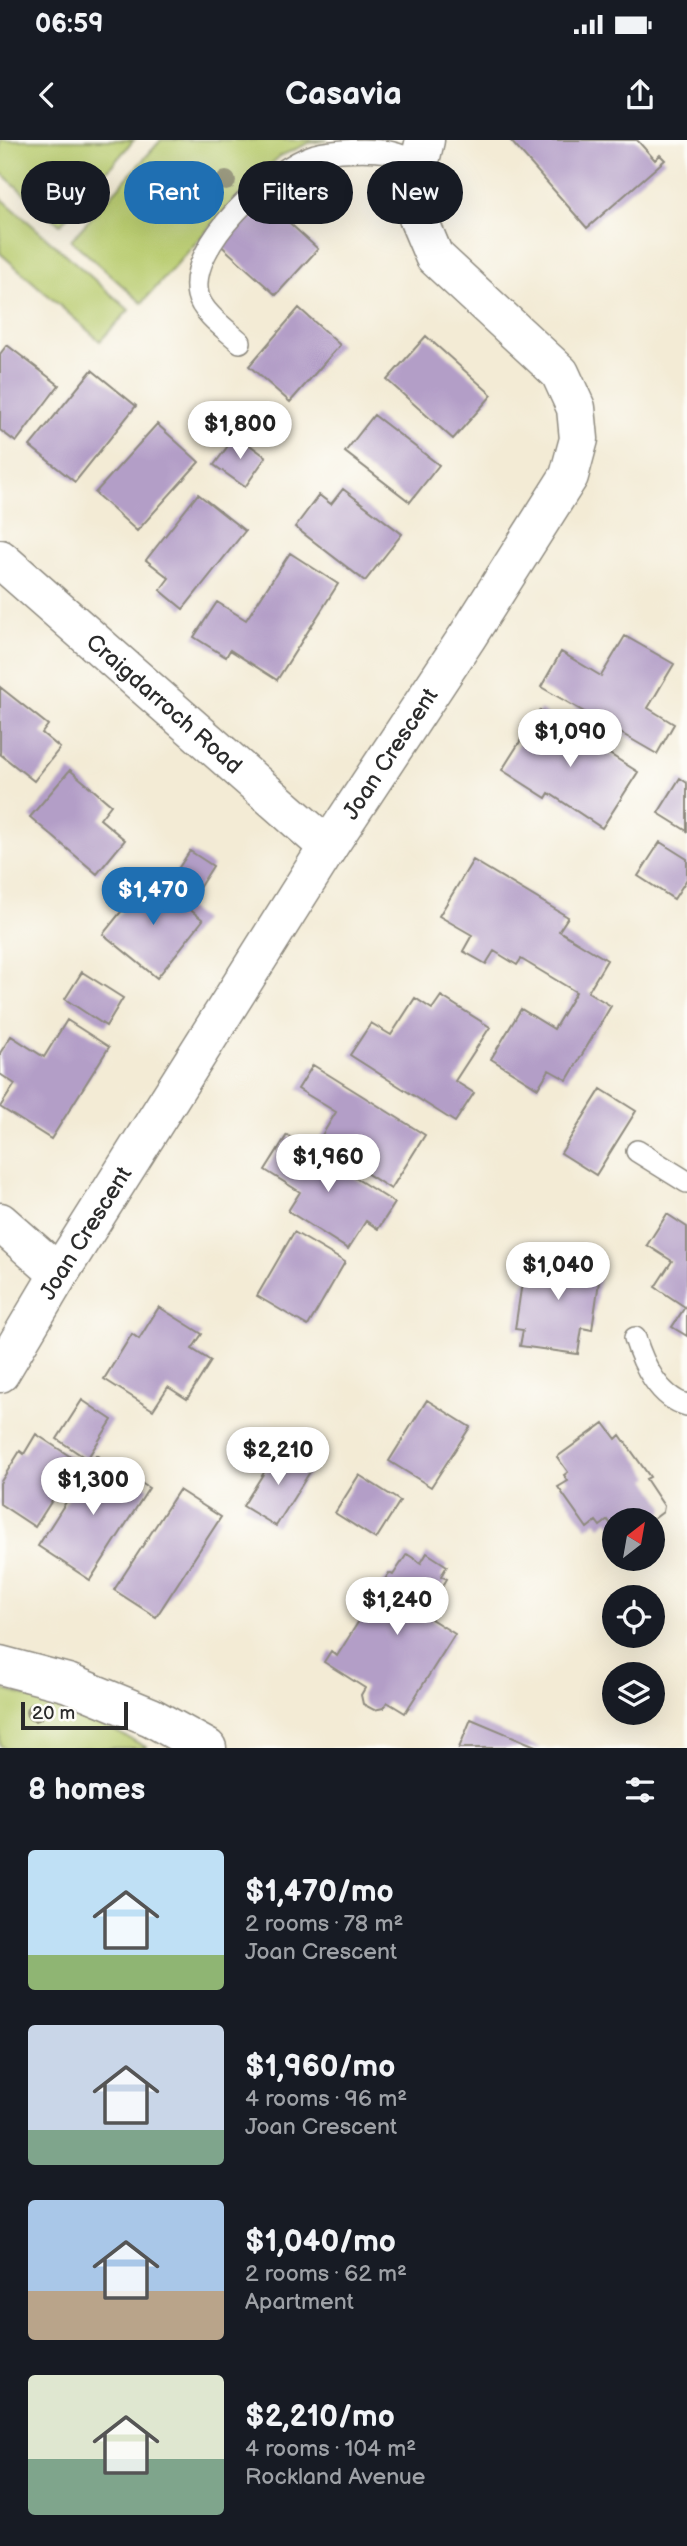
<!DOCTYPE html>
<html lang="en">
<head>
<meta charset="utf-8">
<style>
  :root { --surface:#171b24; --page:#20242c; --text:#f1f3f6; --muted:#9ea1a6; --accent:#1f6fb2 }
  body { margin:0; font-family:"Balsamiq Sans",sans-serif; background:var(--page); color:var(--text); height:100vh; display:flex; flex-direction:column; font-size:26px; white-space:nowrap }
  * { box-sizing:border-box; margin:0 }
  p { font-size:23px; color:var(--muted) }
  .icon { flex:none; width:38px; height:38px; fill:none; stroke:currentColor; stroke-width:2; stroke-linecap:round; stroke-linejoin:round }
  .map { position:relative; height:1608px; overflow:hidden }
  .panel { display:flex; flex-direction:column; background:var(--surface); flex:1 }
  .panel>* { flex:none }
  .banner { position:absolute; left:21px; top:21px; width:646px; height:63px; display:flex; gap:14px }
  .needle { width:46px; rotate:31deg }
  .controls { position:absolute; left:602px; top:1368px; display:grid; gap:14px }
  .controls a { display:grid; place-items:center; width:63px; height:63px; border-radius:50%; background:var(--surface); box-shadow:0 7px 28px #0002; font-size:35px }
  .scale { position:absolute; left:21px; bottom:18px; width:107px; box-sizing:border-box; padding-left:7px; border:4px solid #2b2b2b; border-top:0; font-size:19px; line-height:24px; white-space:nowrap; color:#2b2b2b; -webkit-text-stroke:5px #fdfcf7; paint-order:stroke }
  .price { position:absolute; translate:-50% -60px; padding:0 16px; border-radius:24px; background:#fff; color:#222; font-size:23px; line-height:46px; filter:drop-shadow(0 2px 4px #0008) }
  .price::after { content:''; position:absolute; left:50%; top:42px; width:21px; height:16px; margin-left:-10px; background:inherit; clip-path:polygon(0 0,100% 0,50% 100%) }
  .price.selected { background:var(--accent); color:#fff }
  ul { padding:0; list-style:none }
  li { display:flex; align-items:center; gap:21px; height:175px; padding:0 28px }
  li span { display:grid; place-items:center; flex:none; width:196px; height:140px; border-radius:7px; color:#555 }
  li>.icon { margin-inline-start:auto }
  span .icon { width:84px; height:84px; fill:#fffc; stroke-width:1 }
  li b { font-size:30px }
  h2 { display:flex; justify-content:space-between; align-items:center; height:84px; padding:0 28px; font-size:30px }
  .tag { padding:0 24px; border-radius:32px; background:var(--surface); box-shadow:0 7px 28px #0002; font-size:24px; line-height:63px }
  .tag.selected { background:var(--accent); color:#fff }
  .status { display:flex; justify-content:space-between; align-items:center; height:49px; padding:0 35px; background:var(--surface); direction:ltr }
  .status svg { height:19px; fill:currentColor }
  header { display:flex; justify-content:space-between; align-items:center; height:91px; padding:0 28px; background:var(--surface); font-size:32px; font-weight:700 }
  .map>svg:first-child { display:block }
  .green { fill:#b9cc6f; stroke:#727c4d; stroke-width:2 }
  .building { fill:#b39ec7 }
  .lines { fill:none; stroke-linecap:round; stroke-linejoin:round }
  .lane-casing { stroke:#8f8b80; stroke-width:24 }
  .street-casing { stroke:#8f8b80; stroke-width:41 }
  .secondary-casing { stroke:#8f8b80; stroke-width:41 }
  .lane { stroke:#fff; stroke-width:21 }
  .street { stroke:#fff; stroke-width:38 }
  .secondary { stroke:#fff; stroke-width:38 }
  .tree { fill:#9d9c82 }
  .labels { text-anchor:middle; stroke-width:5; stroke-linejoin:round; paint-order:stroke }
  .street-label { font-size:23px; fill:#2b2b2b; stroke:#fdfcf7 }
</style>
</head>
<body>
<div class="status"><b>06:59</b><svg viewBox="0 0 49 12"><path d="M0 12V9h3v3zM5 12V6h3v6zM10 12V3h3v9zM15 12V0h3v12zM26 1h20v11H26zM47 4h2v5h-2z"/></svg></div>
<header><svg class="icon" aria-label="back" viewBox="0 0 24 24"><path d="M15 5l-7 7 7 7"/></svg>Casavia<svg class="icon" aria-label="share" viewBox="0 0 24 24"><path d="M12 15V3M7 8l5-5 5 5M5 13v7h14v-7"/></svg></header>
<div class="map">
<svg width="687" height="1608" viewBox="0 0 687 1608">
  <rect width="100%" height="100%" fill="#fdfcf7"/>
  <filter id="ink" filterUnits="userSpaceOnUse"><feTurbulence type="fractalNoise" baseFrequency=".0143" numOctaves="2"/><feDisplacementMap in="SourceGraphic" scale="14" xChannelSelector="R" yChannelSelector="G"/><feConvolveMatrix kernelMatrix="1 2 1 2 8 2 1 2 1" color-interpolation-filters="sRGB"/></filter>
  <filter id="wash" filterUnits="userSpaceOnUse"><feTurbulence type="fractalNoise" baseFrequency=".00686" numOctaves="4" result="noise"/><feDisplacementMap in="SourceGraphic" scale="28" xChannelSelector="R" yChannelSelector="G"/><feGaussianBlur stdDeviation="1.57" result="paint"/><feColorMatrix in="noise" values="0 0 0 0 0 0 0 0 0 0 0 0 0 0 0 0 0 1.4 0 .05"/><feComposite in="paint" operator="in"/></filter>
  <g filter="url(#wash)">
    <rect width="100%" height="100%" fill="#f3ebd5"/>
    <!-- green -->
    <path class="green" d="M0,0H134L60,85L0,32Z
      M161,0H328L309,3L280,16L259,35L210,87L142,163L71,100Z
      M0,57L129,170L100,201L0,113Z
      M0,1549C53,1562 100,1582 148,1608H5L0,1606Z"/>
    <g id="blocks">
      <!-- building -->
      <path class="building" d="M510,0H637L655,20L660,15L665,20L587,88Z
        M259,55L318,109L276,155L217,102Z
        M299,168L340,205L290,262L249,226Z
        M426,196L492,255L453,299L387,240Z
        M7,205L59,245L16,302L0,290V214Z
        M92,230L136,266L75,342L30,306Z
        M374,275L439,325L410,362L345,312Z
        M157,284L199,322L137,391L95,353Z
        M236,295L266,317L245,347L214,325Z
        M343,349L402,394L365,441L295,387L319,355L331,364Z
        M198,354L245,391L183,469L160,450L169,438L146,420Z
        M290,413L338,444L277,540L230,510L226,517L194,497L217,462L246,480Z
        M625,496L674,524L648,568L674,584L657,614L541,547L561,512L601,536Z
        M0,547L48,585L42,593L60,608L34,641L0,614Z
        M540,570L638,632L602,688L549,653L546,658L502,630Z
        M70,630L111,665L100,679L125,700L97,734L30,677Z
        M680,638L687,643V691L658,673Z
        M660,702L687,719V739L674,759L638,736Z
        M190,711L213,726L195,754L172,738Z
        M473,720L568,777L559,791L607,820L588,852L611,866L567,940L549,930L538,948L491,919L521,869L554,889L576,852L521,819L517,825L494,811L486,824L463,811L472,795L439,776Z
        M149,737L203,780L157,838L103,794Z
        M82,832L123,858L106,886L65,859Z
        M441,856L490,887L455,941L474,953L455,982L350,915L371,883L391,895L415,858L432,869Z
        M67,880L109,907L51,999L0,967L15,944L0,934V913L11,896L44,917Z
        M313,925L425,995L391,1049L318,1002L336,972L298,949Z
        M601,949L636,971L596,1035L561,1013Z
        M287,995L395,1063L378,1089L366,1081L348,1109L288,1071L300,1052L265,1030Z
        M667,1074L687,1087V1196L672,1187L685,1167L655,1147L672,1121L647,1105Z
        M294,1092L345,1122L308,1186L257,1156Z
        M540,1112L602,1121L592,1190L582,1188L578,1214L520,1206L523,1190L515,1189L521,1149Z
        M159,1167L202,1194L192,1209L211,1221L187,1259L168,1247L153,1270L104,1239L132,1194L139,1199Z
        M82,1260L112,1280L87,1319L57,1299Z
        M427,1260L470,1287L431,1347L389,1321Z
        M604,1283L616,1299L620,1295L650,1337L646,1339L664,1366L663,1372L651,1381H614V1389L608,1380L600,1386L596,1381L587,1388L558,1347L568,1341L564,1335L568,1332L557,1317Z
        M36,1294L77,1321L35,1387L0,1364V1343L20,1311L24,1314Z
        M280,1307L313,1327L276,1386L243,1366Z
        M96,1315L149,1348L90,1440L38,1406Z
        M359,1335L400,1361L376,1399L335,1373Z
        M179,1350L221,1377L156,1477L114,1450Z
        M427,1413L447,1426L441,1436L447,1439L434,1461L440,1466L431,1479L455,1494L405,1573L387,1562L383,1568L374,1570L363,1564L361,1555L365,1548L324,1522L331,1511L337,1516L389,1433L393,1435L407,1414L421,1423Z
        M471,1579L540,1608H459Z"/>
    </g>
  </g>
  <g filter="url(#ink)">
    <use href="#blocks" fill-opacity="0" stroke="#8f8b80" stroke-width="2"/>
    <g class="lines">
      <!-- lane casing -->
      <g class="lane-casing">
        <path id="lane" d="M240,202C227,190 202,173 198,155C186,106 272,28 315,15C334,10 369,9 389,12C399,14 410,19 419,22
          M637,1011L687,1042
          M635,1198C643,1224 659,1258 687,1265"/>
      </g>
      <!-- street casing -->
      <g class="street-casing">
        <g id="street">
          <path id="s1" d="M0,419L328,707"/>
          <path d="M0,1082L59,1134"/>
          <path id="s2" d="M0,1233L59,1134L328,707L467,497L569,336L579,299L576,268L560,233L434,116L418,78L415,42L425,0"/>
        </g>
      </g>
      <!-- secondary casing -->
      <g class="secondary-casing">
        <path id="secondary" d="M0,1525L68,1543L151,1577L207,1608"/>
      </g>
      <!-- lane -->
      <use href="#lane" class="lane"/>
      <!-- street -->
      <use href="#street" class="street"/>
      <!-- secondary -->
      <use href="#secondary" class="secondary"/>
    </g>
    <!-- trees -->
    <g class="tree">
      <circle cx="226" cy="41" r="10"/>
      <circle cx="314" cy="63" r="10"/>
      <circle cx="35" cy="1572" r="10"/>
    </g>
  </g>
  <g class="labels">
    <!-- street labels -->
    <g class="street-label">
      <text dy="8" stroke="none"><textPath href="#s1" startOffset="219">Craigdarroch Road</textPath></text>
      <text dy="8" stroke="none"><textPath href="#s2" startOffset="732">Joan Crescent</textPath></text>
      <text dy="8" stroke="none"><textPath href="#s2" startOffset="164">Joan Crescent</textPath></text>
    </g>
  </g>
</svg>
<div class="controls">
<a><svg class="needle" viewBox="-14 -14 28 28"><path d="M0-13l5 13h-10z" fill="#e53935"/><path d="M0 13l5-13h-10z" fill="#9ea1a6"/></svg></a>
<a><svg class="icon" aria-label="locate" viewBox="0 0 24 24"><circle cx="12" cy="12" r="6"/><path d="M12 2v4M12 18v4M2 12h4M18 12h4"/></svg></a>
<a><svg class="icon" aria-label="layers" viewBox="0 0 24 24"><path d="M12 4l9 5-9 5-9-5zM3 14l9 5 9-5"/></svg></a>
</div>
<div class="scale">20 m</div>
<b class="price" style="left:240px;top:321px">$1,800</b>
<b class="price" style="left:570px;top:629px">$1,090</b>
<b class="price selected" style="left:153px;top:787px">$1,470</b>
<b class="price" style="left:328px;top:1054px">$1,960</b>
<b class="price" style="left:558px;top:1162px">$1,040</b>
<b class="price" style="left:278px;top:1347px">$2,210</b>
<b class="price" style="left:93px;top:1377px">$1,300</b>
<b class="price" style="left:397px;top:1497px">$1,240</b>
<div class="banner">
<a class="tag">Buy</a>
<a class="tag selected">Rent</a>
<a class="tag">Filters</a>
<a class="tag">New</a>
</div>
</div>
<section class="panel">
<h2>8 homes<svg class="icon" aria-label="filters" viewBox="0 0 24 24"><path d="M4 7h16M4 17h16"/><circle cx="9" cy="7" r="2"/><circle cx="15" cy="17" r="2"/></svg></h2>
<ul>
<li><span style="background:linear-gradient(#bfe0f5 75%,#8fb573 0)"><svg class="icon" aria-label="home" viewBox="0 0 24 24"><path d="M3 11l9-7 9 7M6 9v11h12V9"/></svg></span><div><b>$1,470/mo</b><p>2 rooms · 78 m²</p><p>Joan Crescent</p></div></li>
<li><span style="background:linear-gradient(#c9d6e8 75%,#7fa58c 0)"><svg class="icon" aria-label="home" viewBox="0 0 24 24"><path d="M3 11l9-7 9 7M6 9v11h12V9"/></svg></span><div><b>$1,960/mo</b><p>4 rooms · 96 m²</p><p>Joan Crescent</p></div></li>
<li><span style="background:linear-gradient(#a9c7e8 65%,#b9a48a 0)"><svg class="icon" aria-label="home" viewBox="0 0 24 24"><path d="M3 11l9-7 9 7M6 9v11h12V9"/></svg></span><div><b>$1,040/mo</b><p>2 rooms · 62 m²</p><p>Apartment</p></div></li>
<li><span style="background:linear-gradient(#dfe7d0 60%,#7fa58c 0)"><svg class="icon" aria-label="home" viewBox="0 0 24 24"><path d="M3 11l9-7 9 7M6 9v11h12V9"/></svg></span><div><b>$2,210/mo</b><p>4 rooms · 104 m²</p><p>Rockland Avenue</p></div></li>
</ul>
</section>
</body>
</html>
